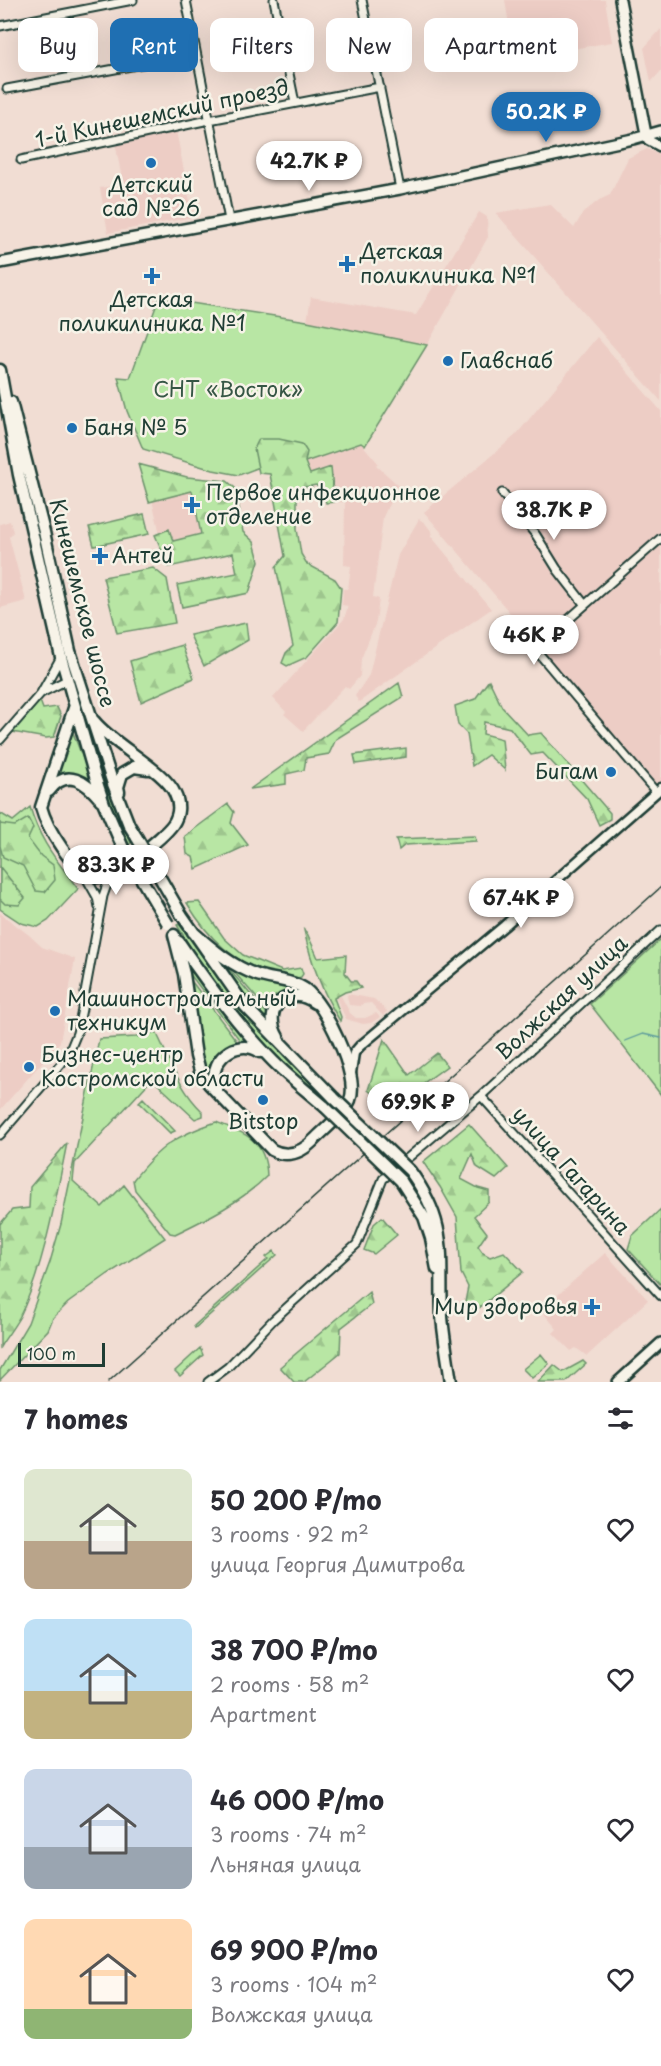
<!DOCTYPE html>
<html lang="en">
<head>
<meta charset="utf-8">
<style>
  :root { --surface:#fff; --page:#f2f2f3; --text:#2b2b33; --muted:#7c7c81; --accent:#1f6fb2 }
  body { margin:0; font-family:"Playpen Sans",sans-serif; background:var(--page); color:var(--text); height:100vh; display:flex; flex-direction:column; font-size:22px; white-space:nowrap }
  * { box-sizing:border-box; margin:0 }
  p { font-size:20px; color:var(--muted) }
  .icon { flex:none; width:33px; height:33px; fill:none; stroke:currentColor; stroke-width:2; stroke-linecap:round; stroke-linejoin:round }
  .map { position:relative; height:1382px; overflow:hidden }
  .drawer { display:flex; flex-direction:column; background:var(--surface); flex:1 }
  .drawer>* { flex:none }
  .guide { position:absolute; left:18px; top:18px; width:626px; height:54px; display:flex; gap:12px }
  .scale { position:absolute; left:18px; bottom:15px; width:87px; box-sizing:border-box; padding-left:6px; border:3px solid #1f3d34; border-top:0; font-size:16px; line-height:21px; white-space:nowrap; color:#1f3d34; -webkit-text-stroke:4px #f7f3e8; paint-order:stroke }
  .price { position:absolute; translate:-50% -51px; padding:0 14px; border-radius:21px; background:#fff; color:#222; font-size:20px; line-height:39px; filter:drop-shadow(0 2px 3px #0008) }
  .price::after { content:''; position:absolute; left:50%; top:36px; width:18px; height:14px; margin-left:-9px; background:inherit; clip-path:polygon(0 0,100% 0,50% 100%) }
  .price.active { background:var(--accent); color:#fff }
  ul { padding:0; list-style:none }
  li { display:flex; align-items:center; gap:18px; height:150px; padding:0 24px }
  li span { display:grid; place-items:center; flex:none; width:168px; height:120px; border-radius:12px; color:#555 }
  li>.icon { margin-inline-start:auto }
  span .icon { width:72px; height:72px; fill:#fffc; stroke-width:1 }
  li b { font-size:26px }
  h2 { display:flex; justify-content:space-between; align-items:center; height:72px; padding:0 24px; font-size:26px }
  .chip { padding:0 21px; border-radius:12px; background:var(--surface); box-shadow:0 6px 24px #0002; font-size:21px; line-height:54px }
  .chip.active { background:var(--accent); color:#fff }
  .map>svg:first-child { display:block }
  .built { fill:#edcdc5 }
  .green { fill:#b8e6a4; stroke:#6c926c; stroke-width:1.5 }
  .forest { fill:url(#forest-firs); stroke:#6c926c; stroke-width:1.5 }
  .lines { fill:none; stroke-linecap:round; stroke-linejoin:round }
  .stream { stroke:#5f9c9c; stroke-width:1.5 }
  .minor-casing { stroke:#1f3d34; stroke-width:11 }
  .tertiary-casing { stroke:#1f3d34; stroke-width:13 }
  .secondary-casing { stroke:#1f3d34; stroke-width:14 }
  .primary-casing { stroke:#1f3d34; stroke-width:15 }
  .minor { stroke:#f7f3e8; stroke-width:7 }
  .tertiary { stroke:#f7f3e8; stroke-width:8 }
  .secondary { stroke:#f7f3e8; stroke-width:9 }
  .primary { stroke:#f7f3e8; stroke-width:10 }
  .rail { stroke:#1f3d34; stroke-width:1.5 }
  .primary-bridge-casing { stroke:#1f3d34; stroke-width:15; stroke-linecap:butt }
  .primary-bridge { stroke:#f7f3e8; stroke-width:10 }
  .poi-dot { fill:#1f6fb2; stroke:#f7f3e8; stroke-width:2 }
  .labels { text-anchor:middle; stroke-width:5; stroke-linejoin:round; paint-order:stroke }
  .street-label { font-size:21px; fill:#1f3d34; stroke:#f7f3e8 }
  .poi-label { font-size:21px; fill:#1f3d34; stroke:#f7f3e8; text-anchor:start }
  .park-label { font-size:21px; fill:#365645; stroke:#f7f3e8 }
</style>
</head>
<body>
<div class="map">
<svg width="661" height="1382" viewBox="0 0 661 1382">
  <defs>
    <pattern id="forest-firs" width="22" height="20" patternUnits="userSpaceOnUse" patternTransform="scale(1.5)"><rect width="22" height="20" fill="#b8e6a4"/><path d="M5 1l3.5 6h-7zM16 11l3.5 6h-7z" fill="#9ec68e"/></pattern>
  </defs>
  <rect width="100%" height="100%" fill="#f1ddd3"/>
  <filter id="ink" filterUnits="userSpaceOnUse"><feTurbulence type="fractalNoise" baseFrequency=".0167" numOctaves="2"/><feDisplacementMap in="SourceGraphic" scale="12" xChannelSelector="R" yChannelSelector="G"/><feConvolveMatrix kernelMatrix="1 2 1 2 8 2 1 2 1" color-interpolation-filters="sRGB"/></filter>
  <g filter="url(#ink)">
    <!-- built -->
    <path class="built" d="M505,0H605L612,42L522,58L513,50Z
      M661,29V71L651,82L644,48Z
      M176,130L193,217L108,233L100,188L123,184L115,142Z
      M647,149L661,155V401L496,213L550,204L574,228L583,213L599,200L610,195L628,158Z
      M479,212L487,217L488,237L427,345L307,321L311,297L416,315Z
      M597,337L661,411V784L658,787L424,512L516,435Z
      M361,443L378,463L376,465L398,485L383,517L373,597L379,599L376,622L361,659L360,676L349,689L345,686L303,731L284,714L286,712L273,698L344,619L348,606L342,605L343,589H348L351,566L344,565L345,502H334L331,468L310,474L305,462Z
      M187,478L236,536L164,551L149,487Z
      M419,519L425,523L432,532L431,536L491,609L359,702L355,696L369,675L398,555Z
      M10,521L13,532L9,537L26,601L0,608V524Z
      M0,913L29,935L42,947L75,959L60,1042L0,1110Z
      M348,994L374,999L387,1011L383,1016L371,1003L362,1004L361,1006L349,1005L347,996Z
      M341,996L350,1013L356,1018H365L376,1013L380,1017L371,1023L363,1024L346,1019L336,998Z
      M605,1253L648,1300L587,1356L576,1348L571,1351L553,1333L557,1329L541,1310Z"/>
    <!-- green -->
    <path class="green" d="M159,298L307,321L427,345L365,446L361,443L305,462L270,463L239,475L213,470L143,449L127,411L118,377L130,378Z
      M72,730L93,785L53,779Z
      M92,743L131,843L129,844L109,803L89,744Z
      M30,807C40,842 57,860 78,889L48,921L38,927L21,923L0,909V813L13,821Z
      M199,902L224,938L243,955L282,971L301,968L303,974L301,977C293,980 283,976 274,974C234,964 208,938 187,903Z
      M179,924L246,1016L329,1101L328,1102C298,1076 269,1051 243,1021C218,992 197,959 177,925Z
      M661,939V1095L590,1004Z
      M210,954L223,962L268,1015L267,1025Z
      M186,964L249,1043H242L189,973Z
      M227,964L302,993L269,1012Z
      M189,978L239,1044C218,1056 214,1054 209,1079L203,1070Z
      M156,1032C171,1062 179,1089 203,1112V1116L195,1119L152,1079L75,1163L73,1181L102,1207L124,1185L165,1238L108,1274L68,1303L53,1318L48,1330L0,1380V1370L28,1323L50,1262L61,1224L99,1039L136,1037Z
      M143,1098L175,1131L170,1133L139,1102Z
      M216,1122C245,1133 266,1140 267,1176C241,1202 208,1218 175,1234L170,1233L135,1190L133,1180C160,1146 175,1136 216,1122Z
      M661,1209V1285L628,1249L632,1236Z
      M274,1251L277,1255L195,1328L194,1326L268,1259L266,1257Z
      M200,1348L203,1355L180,1376L175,1371Z
      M541,1354L549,1364L532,1378L523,1369Z"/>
    <!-- forest -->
    <path class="forest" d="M259,439H279L302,444L307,452L305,462L310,474L331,467L334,502L326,503L323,492L316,485L305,487L297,496V529L301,554L307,564L335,579L341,588L338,622L307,657L287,666L282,663L286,653L293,646L276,567L285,556L270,474L259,473L254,449Z
      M138,464L187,477L227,481L236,489L243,532L254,542L259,561L249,593L182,607L177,585L237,573L233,553L169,567L155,535L169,529L173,541L201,534L192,491L149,502Z
      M144,514L149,534L94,546L89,527Z
      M153,568L167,579L175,623L117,633L103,577Z
      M246,623L248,640L204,666L190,635Z
      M182,645L194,678L141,702L130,661Z
      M489,680L502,707L528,735L541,733L610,813V819L599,825L587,799L543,753L531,755L510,728L484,722L483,734L502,739L505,770L488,755L472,766L467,734L458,725L455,706L475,699Z
      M399,683L403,697L336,739L329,754L306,758L304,770L286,774V784L250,789Z
      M39,698L43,709L57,707L61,716L54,737L46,738L12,732Z
      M406,748V757L356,764L354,755Z
      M228,804L234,812L231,823L248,845L196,869L193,857L187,854L185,836Z
      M28,818L33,828L28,839L41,856L53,865L55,880L45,892L36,891L23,866L3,857L0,846V824L15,826Z
      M475,836L476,841L405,845L399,850L396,839Z
      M0,867L25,898L19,905L5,904L0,899Z
      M304,930L307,933L318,958L346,955L345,973L351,981H356L361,988L345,992L334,998L341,1017L340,1021C322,992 311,963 304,930Z
      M384,1039L409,1075L437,1053L447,1066L389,1108L368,1090Z
      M469,1124L508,1168L496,1179L477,1167L472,1154L461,1179L478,1188L489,1191V1202L474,1216L487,1233L478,1246L483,1253L490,1257L504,1252L523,1272L479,1308L463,1312L468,1287L461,1273L457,1217L440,1187L423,1162Z
      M67,1143C56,1197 44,1267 20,1316C14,1327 6,1337 0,1347V1224L12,1210L29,1208L30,1187Z
      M382,1217L397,1235L374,1254L364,1250L374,1224Z
      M369,1292L372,1304L341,1328L340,1353L304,1382H294L280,1367Z
      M583,1361L586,1364L566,1382H538L554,1365L563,1372Z"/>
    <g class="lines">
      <!-- stream -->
      <path class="stream" d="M625,1041L643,1034L661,1038"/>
      <!-- minor casing -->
      <g class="minor-casing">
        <path id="minor" d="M186,0L229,220
          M274,0L295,103
          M362,0L400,189
          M0,26L133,0
          M7,89L196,54
          M21,160L209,120L380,87
          M502,493L536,535L557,569L585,605
          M41,693L67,680
          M0,740L41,693L61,657
          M656,792L535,649L661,538
          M84,874L97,897L99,907
          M481,1096L661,1296
          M0,1135L61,1064L70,1050L77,1033L82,1009L103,896L108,882L114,872
          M208,1382L228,1367L273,1320L357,1244L383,1179L481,1096L661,930"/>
      </g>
      <!-- tertiary casing -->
      <g class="tertiary-casing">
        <path id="tertiary" d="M646,134L648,140L661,147
          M351,1073L354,1053L360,1046L504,926L661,788"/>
      </g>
      <!-- secondary casing -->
      <g class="secondary-casing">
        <path id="secondary" d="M620,0L646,134
          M0,263L400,189L633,139L661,131
          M618,1382L661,1343"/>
      </g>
      <!-- primary casing -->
      <g class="primary-casing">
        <path id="primary" d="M0,370L19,475L61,657L93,770L104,804L123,848
          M11,402L44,532L70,651L113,784L129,825L137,838
          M74,708L41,807C46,826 73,873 95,877C111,880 163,838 173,824C179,815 180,804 175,794C166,771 113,745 94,721
          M49,791C67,767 86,782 101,800
          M119,792L118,787L122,774L134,767L148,769
          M181,914L245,1006L334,1098
          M174,935L184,974L196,1056L200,1071L209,1084L272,1150C289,1159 304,1151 316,1138C327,1127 344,1114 350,1100C360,1076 325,1004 305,989C292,980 272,980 257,975C232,966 212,949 193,932
          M179,942C207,983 236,1023 270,1058C287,1076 307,1091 325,1107
          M278,1037C261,1008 288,983 315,1003
          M217,1089C205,1062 236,1036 260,1052
          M410,1171C450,1226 439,1255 442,1317C444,1339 448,1361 451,1382
          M401,1181L424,1217L431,1238L437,1269"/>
      </g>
      <!-- minor -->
      <use href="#minor" class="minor"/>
      <!-- tertiary -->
      <use href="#tertiary" class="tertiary"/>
      <!-- secondary -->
      <use href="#secondary" class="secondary"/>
      <!-- primary -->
      <use href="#primary" class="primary"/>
      <!-- rail -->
      <path class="rail" d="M108,1382L661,887"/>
      <!-- primary-bridge casing -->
      <g class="primary-bridge-casing">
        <path id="primary-bridge" d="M137,838L181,914
          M123,848L168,924
          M334,1098L410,1171
          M325,1107L401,1181"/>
      </g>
      <!-- primary-bridge -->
      <use href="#primary-bridge" class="primary-bridge"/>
    </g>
  </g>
  <!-- markers -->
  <g class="poi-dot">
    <circle cx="151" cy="163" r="6"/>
    <path d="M344 255h6v6h6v6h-6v6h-6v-6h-6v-6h6z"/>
    <path d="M149 267h6v6h6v6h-6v6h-6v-6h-6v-6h6z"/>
    <circle cx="448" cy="361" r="6"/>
    <circle cx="72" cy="428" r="6"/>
    <path d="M189 496h6v6h6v6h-6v6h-6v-6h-6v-6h6z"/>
    <path d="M97 547h6v6h6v6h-6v6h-6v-6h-6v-6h6z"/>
    <circle cx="611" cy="772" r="6"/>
    <circle cx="55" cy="1011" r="6"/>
    <circle cx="29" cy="1067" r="6"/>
    <circle cx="263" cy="1100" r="6"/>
    <path d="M589 1298h6v6h6v6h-6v6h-6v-6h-6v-6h6z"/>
  </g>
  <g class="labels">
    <!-- street labels -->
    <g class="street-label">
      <text transform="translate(162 114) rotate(-12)" y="7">1-й Кинешемский проезд</text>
      <text transform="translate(82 603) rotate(76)" y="7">Кинешемское шоссе</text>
      <text transform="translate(562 998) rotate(-43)" y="7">Волжская улица</text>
      <text transform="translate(571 1171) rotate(48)" y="7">улица Гагарина</text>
    </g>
    <!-- poi labels -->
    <g class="poi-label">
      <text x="151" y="192" text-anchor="middle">Детский<tspan x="151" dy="24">сад №26</tspan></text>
      <text x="360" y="259">Детская<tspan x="360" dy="24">поликлиника №1</tspan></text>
      <text x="152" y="307" text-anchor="middle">Детская<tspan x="152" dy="24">поликилиника №1</tspan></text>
      <text x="460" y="368">Главснаб</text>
      <text x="84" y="435">Баня № 5</text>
      <text x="206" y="500">Первое инфекционное<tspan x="206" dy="24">отделение</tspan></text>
      <text x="112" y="563">Антей</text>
      <text x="599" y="779" text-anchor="end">Бигам</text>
      <text x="67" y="1006">Машиностроительный<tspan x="67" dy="24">техникум</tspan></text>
      <text x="41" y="1062">Бизнес-центр<tspan x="41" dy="24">Костромской области</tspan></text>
      <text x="263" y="1129" text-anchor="middle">Bitstop</text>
      <text x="578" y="1314" text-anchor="end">Мир здоровья</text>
    </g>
    <!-- park labels -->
    <g class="park-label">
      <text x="228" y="397">СНТ «Восток»</text>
    </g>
  </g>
</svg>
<div class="scale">100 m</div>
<b class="price active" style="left:546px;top:143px">50.2K ₽</b>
<b class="price" style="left:309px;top:192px">42.7K ₽</b>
<b class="price" style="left:554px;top:541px">38.7K ₽</b>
<b class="price" style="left:534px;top:666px">46K ₽</b>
<b class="price" style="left:116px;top:896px">83.3K ₽</b>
<b class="price" style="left:521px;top:929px">67.4K ₽</b>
<b class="price" style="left:418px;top:1133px">69.9K ₽</b>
<div class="guide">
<a class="chip">Buy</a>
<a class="chip active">Rent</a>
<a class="chip">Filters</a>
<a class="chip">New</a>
<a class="chip">Apartment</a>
</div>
</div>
<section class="drawer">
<h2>7 homes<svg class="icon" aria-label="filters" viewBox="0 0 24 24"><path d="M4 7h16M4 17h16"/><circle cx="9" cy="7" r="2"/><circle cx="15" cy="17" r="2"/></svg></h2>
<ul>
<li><span style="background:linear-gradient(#dfe7d0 60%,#b9a48a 0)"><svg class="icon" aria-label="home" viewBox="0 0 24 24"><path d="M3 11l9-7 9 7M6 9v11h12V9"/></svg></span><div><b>50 200 ₽/mo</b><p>3 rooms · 92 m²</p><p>улица Георгия Димитрова</p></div><svg class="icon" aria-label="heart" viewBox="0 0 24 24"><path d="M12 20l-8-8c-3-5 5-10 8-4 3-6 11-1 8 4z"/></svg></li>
<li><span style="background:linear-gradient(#bfe0f5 60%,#c2b280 0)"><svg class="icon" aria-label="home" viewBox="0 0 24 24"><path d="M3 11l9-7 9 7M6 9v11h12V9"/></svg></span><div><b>38 700 ₽/mo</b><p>2 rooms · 58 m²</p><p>Apartment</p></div><svg class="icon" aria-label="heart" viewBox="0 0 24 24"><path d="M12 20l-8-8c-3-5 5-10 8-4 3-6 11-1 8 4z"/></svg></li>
<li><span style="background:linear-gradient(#c9d6e8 65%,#9aa5b1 0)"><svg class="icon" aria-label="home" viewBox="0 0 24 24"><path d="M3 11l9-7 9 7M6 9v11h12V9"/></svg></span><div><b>46 000 ₽/mo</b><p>3 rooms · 74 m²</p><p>Льняная улица</p></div><svg class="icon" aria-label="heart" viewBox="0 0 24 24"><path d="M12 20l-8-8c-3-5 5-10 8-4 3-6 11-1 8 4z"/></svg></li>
<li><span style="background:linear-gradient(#ffd9b3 75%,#8fb573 0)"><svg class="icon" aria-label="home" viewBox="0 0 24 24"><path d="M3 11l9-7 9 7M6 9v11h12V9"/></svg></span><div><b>69 900 ₽/mo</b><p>3 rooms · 104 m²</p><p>Волжская улица</p></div><svg class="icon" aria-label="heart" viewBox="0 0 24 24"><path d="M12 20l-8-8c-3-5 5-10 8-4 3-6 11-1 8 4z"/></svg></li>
</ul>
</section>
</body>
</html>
